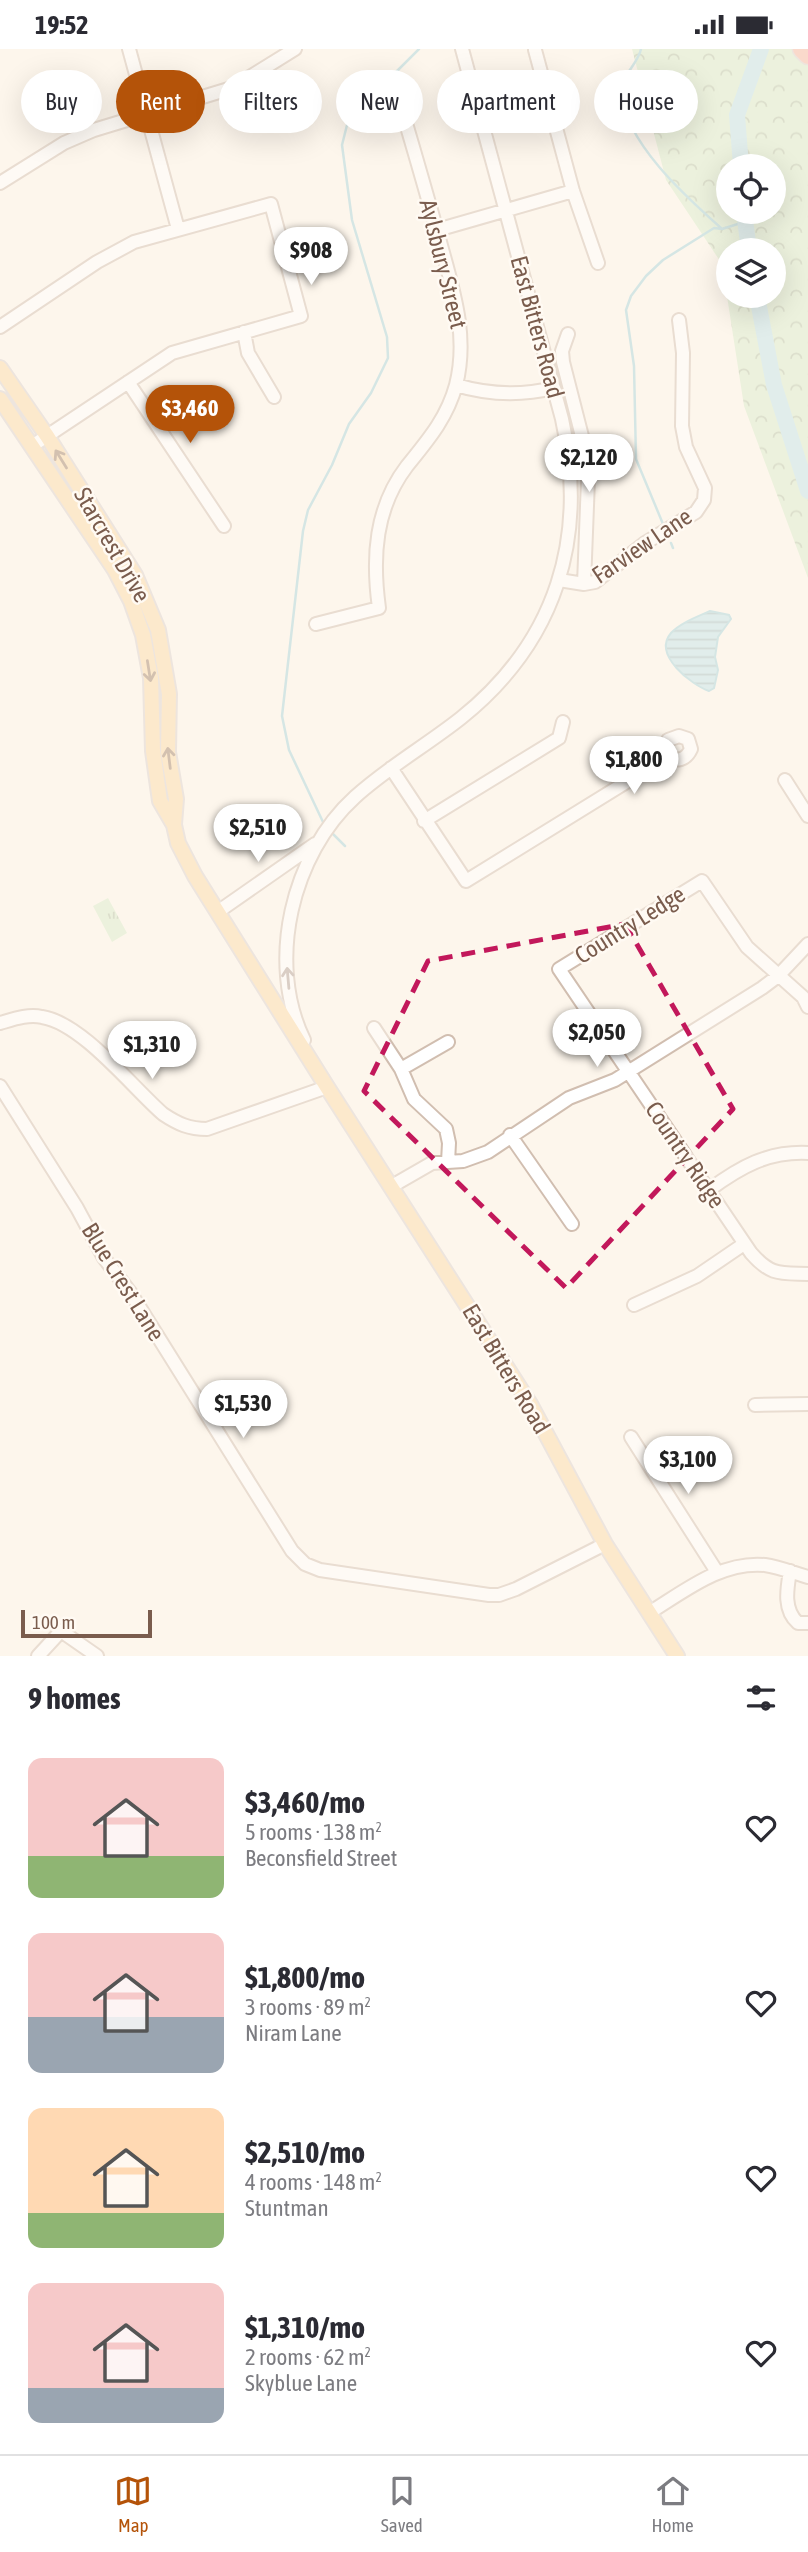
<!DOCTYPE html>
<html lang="en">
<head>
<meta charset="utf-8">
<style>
  :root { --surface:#fff; --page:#f7f7f7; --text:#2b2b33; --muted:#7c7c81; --line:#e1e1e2; --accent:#b45309 }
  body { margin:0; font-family:"Asap Condensed",sans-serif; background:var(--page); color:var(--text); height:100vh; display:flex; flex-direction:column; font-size:26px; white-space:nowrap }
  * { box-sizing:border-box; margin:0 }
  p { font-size:23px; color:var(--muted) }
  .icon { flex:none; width:38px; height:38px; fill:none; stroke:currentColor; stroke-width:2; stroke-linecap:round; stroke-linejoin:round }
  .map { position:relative; height:1607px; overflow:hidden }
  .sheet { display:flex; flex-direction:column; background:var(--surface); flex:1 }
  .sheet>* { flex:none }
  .hud { position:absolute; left:21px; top:21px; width:766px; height:63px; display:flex; gap:14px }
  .buttons { position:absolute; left:716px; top:105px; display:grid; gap:14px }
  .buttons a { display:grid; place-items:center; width:70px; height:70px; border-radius:50%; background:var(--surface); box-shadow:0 7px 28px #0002; font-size:35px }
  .scale { position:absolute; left:21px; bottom:18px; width:131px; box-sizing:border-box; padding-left:7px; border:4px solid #7a5c4d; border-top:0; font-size:19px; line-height:24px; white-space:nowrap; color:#7a5c4d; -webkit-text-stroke:5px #fffaf3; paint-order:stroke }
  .price { position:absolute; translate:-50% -60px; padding:0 16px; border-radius:24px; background:#fff; color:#222; font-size:23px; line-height:46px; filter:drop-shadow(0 2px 4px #0008) }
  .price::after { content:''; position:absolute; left:50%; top:42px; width:21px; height:16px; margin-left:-10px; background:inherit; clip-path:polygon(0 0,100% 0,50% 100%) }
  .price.on { background:var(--accent); color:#fff }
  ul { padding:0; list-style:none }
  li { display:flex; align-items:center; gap:21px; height:175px; padding:0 28px }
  li span { display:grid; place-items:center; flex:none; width:196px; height:140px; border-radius:14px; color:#555 }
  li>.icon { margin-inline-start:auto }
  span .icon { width:84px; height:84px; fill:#fffc; stroke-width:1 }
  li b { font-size:30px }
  h2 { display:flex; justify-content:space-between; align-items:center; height:84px; padding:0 28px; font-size:30px }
  .chip { padding:0 24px; border-radius:32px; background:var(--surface); box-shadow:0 7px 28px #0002; font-size:24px; line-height:63px }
  .chip.on { background:var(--accent); color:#fff }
  .status { display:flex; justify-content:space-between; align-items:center; height:49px; padding:0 35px; background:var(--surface); direction:ltr }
  .status svg { height:19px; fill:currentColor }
  .tab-bar { display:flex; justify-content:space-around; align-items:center; height:98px; border-top:2px solid var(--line); background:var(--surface); font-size:19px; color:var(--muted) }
  .tab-bar a { display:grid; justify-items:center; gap:4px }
  .tab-bar .on { color:var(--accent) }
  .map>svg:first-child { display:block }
  .forest { fill:url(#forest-crowns); fill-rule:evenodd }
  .park { fill:url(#park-tufts) }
  .water { fill:url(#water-rules); stroke:#a5d3da; stroke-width:2 }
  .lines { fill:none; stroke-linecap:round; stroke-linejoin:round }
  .stream { stroke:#a5d3da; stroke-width:2.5 }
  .river { stroke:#bfe3e8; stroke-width:16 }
  .minor-casing { stroke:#d1beb0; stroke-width:16 }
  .major-casing { stroke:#dad1cd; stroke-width:18 }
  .highway-casing { stroke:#dad1cd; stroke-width:21 }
  .minor { stroke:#fff; stroke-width:12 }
  .major { stroke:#fbd9a5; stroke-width:14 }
  .highway { stroke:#f7b7a3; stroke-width:18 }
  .oneway { stroke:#a18267 }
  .oneway2 { stroke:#af9d94 }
  .marked { fill:none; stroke:#c2185b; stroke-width:5; stroke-dasharray:14 9; stroke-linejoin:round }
  .labels { text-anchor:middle; stroke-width:5; stroke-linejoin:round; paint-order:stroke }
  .street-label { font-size:24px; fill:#7a5c4d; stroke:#fffaf3 }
</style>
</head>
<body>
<div class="status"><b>19:52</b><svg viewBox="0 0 49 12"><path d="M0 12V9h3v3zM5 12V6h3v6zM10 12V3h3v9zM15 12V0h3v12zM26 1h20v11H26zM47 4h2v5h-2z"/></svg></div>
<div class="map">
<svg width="808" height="1607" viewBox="0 0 808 1607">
  <defs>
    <pattern id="forest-crowns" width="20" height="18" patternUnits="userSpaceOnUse" patternTransform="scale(1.75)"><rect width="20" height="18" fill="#d8ecc9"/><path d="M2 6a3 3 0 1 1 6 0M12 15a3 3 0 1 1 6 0" fill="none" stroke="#b4c2a5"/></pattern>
    <pattern id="park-tufts" width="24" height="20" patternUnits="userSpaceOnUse" patternTransform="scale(1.75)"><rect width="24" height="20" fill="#d8ecc9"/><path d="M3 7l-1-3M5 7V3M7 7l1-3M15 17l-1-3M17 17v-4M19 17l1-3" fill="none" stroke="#b4c2a5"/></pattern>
    <pattern id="water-rules" width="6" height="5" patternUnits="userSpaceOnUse" patternTransform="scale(1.75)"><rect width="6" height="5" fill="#bfe3e8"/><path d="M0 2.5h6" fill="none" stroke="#a0bbbe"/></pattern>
  </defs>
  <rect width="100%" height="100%" fill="#fdf6ec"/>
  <!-- forest -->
  <path class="forest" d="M632,0H808V529L744,357L722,215L666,131ZM728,117H774V163H728ZM728,201H774V247H728Z"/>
  <!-- park -->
  <path class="park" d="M108,849L127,884L112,893L93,857Z"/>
  <!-- water -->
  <path class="water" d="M710,562L729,566L731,570L718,588L715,608L718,621L714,639L709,642C692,636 652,606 671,584C680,574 697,568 710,562Z"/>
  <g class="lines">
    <!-- stream -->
    <path class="stream" d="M641,0C638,15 620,28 621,43C625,93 685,147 721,179
      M663,475L636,410L634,317L626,261L631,247L646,227L663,211L714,179L722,180L744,173
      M671,494L673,499
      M323,773L289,701L282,667L303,482L308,461L332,416L349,375L371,344L388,309L387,288L352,171L342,96L347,76L366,45L394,25L419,0
      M333,785L345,797"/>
    <!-- river -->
    <path class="river" d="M741,117L737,66L761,0
      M744,163L749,201
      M757,247L774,336L808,442"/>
    <!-- minor casing -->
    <g class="minor-casing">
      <path id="minor" d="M129,0L178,180
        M535,1L573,142L598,214
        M0,134L64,94L94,81L232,39L295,0
        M437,181L573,142
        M0,278L97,213L134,193L271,155L301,267L172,304L32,397
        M244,283L248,304L274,348
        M568,285L562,302L563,313L585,399L588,431L584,535
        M128,333L224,477
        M456,336C489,346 520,347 554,339
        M559,531L584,535L595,533L645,494L696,463L704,451L705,439L686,398L682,377L683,304L679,271
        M316,575L379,559C372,508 375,459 407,417C428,391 447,369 456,336C469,285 452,238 439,189C427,147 415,104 402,61
        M391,719L466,832L667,708C677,713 686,711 691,700L688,690L679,687L668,691L665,698L667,708
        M785,731L808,767
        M424,772L559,689L563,673
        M219,862L315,795
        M808,958L803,948L747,898L702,832L559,920L751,1204C771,1227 780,1224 808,1225
        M0,974C14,970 28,965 42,968C82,974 132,1038 163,1065C178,1075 189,1080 207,1080L327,1038L322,1029
        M374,979L401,1020L414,1050L446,1080L449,1094L448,1113
        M304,991C266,913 292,805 355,748C388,718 427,696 461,669C557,592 588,488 562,370L462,0
        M401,1020L448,993
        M0,1037L77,1159L104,1209L130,1243L292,1502L305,1515L320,1521L489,1546H499L516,1540L605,1495
        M510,1086L572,1175
        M392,1137L432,1114L463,1112L488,1103L569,1049L615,1031L762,939L778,927L808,895
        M709,1141C740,1118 768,1102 808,1104
        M634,1256L697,1227L744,1195
        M755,1356L808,1355
        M631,1388L717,1523
        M790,1522C787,1540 783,1561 798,1574H808
        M649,1564C685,1542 721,1512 765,1516C779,1518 794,1524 808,1528
        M38,1607L61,1582L97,1607"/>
    </g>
    <!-- major casing -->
    <g class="major-casing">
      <path id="major" d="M0,319L47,387L135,526L158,581L169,645L168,703L176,750L174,775
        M0,350L115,521L131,552L143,586L151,629L153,702L160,752L174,776L178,794L195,827L327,1038L530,1355L605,1495L677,1607"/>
    </g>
    <!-- highway casing -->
    <g class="highway-casing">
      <path id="highway" d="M802,0L808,6"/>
    </g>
    <!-- minor -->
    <use href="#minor" class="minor"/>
    <!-- major -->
    <use href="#major" class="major"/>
    <!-- highway -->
    <use href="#highway" class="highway"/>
  </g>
  <!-- one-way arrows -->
  <defs><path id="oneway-shaft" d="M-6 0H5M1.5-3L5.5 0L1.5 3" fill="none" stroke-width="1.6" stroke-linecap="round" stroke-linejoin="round" transform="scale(1.75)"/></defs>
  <g class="oneway">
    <use href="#oneway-shaft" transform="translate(61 410) rotate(-122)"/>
    <use href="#oneway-shaft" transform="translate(149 622) rotate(81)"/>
    <use href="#oneway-shaft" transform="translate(169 709) rotate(-97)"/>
  </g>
  <use class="oneway2" href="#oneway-shaft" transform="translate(288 929) rotate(-95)"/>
  <!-- marked area -->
  <path d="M0 0H808V1607H0ZM625,875L733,1060L566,1239L364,1042L428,912Z" fill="#fdf6ec" fill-opacity=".55" fill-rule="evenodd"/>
  <path class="marked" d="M625,875L733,1060L566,1239L364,1042L428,912Z"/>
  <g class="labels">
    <!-- street labels -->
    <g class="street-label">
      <text transform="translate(443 215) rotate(76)" y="8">Aylsbury Street</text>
      <text transform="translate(537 278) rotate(75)" y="8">East Bitters Road</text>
      <text transform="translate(112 496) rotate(60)" y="8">Starcrest Drive</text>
      <text transform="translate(642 497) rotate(-34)" y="8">Farview Lane</text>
      <text transform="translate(630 876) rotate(-32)" y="8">Country Ledge</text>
      <text transform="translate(685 1106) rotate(56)" y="8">Country Ridge</text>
      <text transform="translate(123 1233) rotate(58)" y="8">Blue Crest Lane</text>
      <text transform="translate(506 1320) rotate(59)" y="8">East Bitters Road</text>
    </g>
  </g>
</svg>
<div class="buttons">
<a><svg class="icon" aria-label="locate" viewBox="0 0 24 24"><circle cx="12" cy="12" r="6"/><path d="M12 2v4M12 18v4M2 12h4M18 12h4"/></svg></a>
<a><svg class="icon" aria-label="layers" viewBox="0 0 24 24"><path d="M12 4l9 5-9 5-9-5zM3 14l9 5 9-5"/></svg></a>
</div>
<div class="scale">100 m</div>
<b class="price" style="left:311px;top:238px">$908</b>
<b class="price on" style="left:190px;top:396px">$3,460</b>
<b class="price" style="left:589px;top:445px">$2,120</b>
<b class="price" style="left:634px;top:747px">$1,800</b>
<b class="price" style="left:258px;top:815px">$2,510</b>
<b class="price" style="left:597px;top:1020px">$2,050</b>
<b class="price" style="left:152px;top:1032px">$1,310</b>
<b class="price" style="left:243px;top:1391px">$1,530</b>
<b class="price" style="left:688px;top:1447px">$3,100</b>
<div class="hud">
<a class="chip">Buy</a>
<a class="chip on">Rent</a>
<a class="chip">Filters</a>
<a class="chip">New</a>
<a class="chip">Apartment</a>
<a class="chip">House</a>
</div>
</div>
<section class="sheet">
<h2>9 homes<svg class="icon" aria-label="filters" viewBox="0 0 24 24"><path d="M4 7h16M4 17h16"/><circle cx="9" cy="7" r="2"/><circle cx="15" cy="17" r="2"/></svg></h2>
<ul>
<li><span style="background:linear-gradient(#f6c9c9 70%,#8fb573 0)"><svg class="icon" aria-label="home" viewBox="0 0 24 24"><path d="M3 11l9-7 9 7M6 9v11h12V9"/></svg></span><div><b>$3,460/mo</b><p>5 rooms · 138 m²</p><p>Beconsfield Street</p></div><svg class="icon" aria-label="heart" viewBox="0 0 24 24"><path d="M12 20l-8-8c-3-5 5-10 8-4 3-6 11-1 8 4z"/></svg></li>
<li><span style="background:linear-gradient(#f6c9c9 60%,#9aa5b1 0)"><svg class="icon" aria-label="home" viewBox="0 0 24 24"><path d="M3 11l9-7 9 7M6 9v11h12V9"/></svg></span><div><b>$1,800/mo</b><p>3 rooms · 89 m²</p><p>Niram Lane</p></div><svg class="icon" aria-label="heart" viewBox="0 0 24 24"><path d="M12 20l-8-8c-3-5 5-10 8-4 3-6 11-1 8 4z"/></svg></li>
<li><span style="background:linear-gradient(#ffd9b3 75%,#8fb573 0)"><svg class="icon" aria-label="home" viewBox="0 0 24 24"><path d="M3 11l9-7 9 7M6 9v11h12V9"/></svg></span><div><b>$2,510/mo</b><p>4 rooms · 148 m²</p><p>Stuntman</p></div><svg class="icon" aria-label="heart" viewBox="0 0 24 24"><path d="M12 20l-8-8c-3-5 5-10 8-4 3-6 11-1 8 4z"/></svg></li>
<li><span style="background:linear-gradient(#f6c9c9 75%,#9aa5b1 0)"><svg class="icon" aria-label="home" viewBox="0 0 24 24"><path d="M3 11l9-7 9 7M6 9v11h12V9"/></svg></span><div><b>$1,310/mo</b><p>2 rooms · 62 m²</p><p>Skyblue Lane</p></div><svg class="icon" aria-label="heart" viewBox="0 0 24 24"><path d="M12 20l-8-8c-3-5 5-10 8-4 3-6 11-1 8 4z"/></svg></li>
</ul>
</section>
<nav class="tab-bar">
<a class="on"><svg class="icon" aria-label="map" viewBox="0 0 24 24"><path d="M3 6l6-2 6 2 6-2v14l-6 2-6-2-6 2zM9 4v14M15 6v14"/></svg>Map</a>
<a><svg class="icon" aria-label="saved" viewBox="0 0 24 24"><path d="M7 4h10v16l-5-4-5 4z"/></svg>Saved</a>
<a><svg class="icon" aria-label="home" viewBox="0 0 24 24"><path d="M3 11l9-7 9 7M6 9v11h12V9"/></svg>Home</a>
</nav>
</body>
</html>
